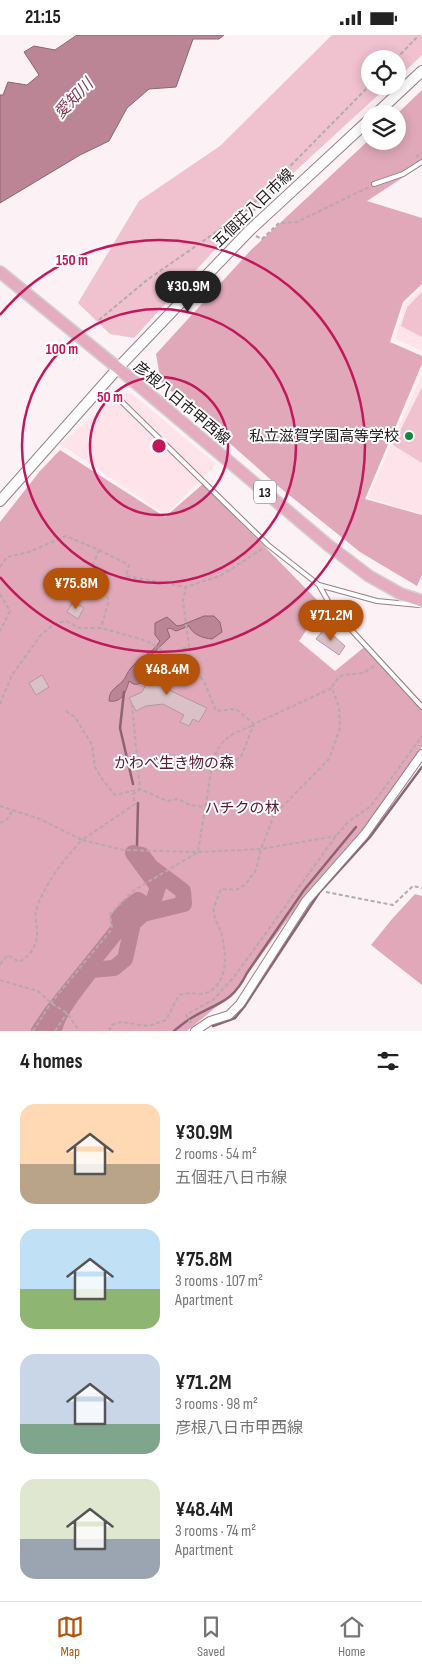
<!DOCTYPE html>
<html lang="en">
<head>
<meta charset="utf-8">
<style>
  :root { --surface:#fff; --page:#f2f2f2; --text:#222; --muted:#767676; --line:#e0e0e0; --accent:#b45309 }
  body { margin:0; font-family:"Sofia Sans Condensed","Noto Sans JP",sans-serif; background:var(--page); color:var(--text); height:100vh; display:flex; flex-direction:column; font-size:19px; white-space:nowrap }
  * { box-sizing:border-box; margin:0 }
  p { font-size:16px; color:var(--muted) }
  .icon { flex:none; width:28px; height:28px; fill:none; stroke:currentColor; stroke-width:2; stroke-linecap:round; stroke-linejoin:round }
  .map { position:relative; height:996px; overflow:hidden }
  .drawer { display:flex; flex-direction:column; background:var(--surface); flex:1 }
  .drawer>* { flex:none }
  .controls { position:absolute; left:361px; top:15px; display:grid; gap:10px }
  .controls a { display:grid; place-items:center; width:45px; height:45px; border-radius:50%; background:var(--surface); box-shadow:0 2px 12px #0003; font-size:25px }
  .price { position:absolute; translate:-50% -42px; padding:0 11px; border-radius:18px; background:var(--accent); color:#fff; font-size:16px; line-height:32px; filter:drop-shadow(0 1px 2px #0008) }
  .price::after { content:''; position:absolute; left:50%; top:30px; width:15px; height:11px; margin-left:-8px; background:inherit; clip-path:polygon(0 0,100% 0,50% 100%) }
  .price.active { background:#222; color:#fff }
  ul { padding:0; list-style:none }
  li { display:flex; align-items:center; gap:15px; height:125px; padding:0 20px }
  li span { display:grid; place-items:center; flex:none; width:140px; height:100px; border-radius:15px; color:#555 }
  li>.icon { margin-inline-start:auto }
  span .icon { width:60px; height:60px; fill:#fffc; stroke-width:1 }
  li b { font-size:21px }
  h2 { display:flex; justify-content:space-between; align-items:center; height:60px; padding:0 20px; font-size:21px }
  .status { display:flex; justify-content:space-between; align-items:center; height:35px; padding:0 25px; background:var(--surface); direction:ltr }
  .status svg { height:14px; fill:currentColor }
  .menu { display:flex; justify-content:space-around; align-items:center; height:70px; border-top:1px solid var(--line); background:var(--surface); font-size:14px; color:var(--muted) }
  .menu a { display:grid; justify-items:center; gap:2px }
  .menu .active { color:var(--accent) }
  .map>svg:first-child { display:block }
  .built { fill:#ffe3eb }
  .green { fill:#f0c1cf }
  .forest { fill:#e0a8b8 }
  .water { fill:#bb8596; stroke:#8d6471 }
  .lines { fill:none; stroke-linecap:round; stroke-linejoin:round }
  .stream { stroke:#8d6471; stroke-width:2.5 }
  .river { stroke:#bb8596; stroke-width:16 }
  .building { fill:#dac1c8; stroke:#b299a0 }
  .lane-casing { stroke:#977f86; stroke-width:6 }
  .street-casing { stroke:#977f86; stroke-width:10 }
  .secondary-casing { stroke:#977f86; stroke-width:12 }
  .primary-casing { stroke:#d3d1d1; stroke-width:14 }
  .path { stroke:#b4aaad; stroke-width:2; stroke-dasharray:4 2.5; stroke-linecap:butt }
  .lane { stroke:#fff; stroke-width:4 }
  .street { stroke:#fff; stroke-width:8 }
  .secondary { stroke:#fff; stroke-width:10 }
  .primary { stroke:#e5acc0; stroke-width:11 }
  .ring { fill:none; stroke:#c2185b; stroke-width:2.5 }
  .poi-dot { fill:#17863d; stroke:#fff; stroke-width:2 }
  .labels { text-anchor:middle; stroke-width:4; stroke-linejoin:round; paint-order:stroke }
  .shield { fill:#fff; stroke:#645d5f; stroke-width:1 }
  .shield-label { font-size:14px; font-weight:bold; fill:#22181b }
  .street-label { font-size:15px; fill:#22181b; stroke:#fff }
  .poi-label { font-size:15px; fill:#22181b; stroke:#fff; text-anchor:end }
  .park-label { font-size:15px; fill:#5a1933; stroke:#fff }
  .water-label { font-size:16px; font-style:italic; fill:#803b54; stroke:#fff }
  .centre { fill:#c2185b; stroke:#fff; stroke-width:2.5 }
  .ring-label { font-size:15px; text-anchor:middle; font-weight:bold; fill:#c2185b; stroke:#fff; stroke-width:4; stroke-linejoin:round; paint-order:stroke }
</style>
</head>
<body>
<div class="status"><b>21:15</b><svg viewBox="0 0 49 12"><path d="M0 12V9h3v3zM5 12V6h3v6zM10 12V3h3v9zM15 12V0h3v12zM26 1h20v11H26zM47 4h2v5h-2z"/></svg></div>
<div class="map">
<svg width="422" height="996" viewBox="0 0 422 996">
  <rect width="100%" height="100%" fill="#fcf1f4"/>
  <!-- built -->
  <path class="built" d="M422,253V316L395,304L406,268Z
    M422,339V479L368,463Z
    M126,358L132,359L216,429L166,480L60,409L118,360Z"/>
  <!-- green -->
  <path class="green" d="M332,0H422V20L398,43V24H370V51H388L242,185L134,303L110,299L78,268L139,166L220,111Z
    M422,257V302L401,291L407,272Z
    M422,352V428L393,410Z"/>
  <!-- forest -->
  <path class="forest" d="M422,55V130L367,166L422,183V249L403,267L390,307L422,321V329L365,464L422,480V540L417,551L360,517L278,451L161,347L156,319L251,215L370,104V106H398L397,79Z
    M60,415L165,482L203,449L323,571L299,606L335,636L368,609L422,667V712L381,774L312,852L233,958L187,996H0V487L40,436Z
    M415,859L422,861V950L371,910L392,884Z"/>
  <!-- water -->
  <path class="water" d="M77,0H224L219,4H193L176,52L149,54L127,73L109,106L80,120L0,168V60H3L8,47L27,50L39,40L24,17L34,11L55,15Z
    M204,581H214L220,587L222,597L212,604C203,603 193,600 189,591L176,596L170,593L167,594L170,602L147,624C154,635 141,658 129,646C126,656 123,668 109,666C109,656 115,653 122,647C126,643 127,637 131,633C139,623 153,618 160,606L155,600V588L167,582L177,591L182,590Z"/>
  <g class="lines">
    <!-- stream -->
    <path class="stream" d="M124,657L120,693L133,749
      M137,810L138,768
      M213,991L235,983L244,972L319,858L370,802L422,732
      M174,996C180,991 186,986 193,982C219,967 232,968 247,938L304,855L356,792"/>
    <!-- river -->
    <path class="river" d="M39,996L51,978L121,891L118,884L126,874L138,865L147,871L153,867L158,852L133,818L142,820L151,832L183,856L184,869L143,879L133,888L125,924L114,933L91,935C79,952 57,976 54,996"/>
  </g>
  <!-- building -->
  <path class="building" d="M73,567L84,573L78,584L67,577Z
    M325,593L345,611L339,620L316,604Z
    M152,626L167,627L165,647L171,656L207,673L199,687L193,684L189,691L180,687L184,680L163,669L146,671L136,676L129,663L142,657L148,646H151Z
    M42,640L49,652L36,660L29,648Z"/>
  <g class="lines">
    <!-- lane casing -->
    <g class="lane-casing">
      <path id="lane" d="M374,149L403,139L422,127
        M121,366L268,510L319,550L333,575L422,672
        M319,550L377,566L419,570"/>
    </g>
    <!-- street casing -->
    <g class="street-casing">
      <path id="street" d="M195,996L210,986L229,980L240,969L306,866L365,799L422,719"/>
    </g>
    <!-- secondary casing -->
    <g class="secondary-casing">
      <path id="secondary" d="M376,79L422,36
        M0,466L118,333L249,196L370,84"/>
    </g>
    <!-- primary casing -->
    <g class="primary-casing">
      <path id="primary" d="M0,237L118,333L328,510L369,541L401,559L422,566"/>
    </g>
    <!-- path -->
    <path class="path" d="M396,24L419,0
      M416,122L422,118
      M245,177L370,50
      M256,201L262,204L279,188L297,187L369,152
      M99,285L147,245L245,177L258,174
      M99,515L129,530L126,541L186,552
      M0,532L7,522L29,517L66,501L99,515L87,544L101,553L109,565L101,593
      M0,559L10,576L0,596
      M332,652C341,635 346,641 362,638C366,637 372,632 376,630
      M0,669L12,640L41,600L54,589L66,586L79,593H101L147,606L167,618L189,612L183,566L186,552L220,541L262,514
      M66,676L75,682L92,710L95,732L102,744L115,760L140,754L167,766L178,764L190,770L205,772
      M201,729L219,736L241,722L254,689
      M0,771L40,784L82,805L135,769L133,759L140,754L132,669
      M0,788L7,784L13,775
      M326,857L393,870L413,851L422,853
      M0,929L8,920L19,927C30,921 37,911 37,899C38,889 33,882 37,872C47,846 63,825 82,805L124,815L198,817L261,814L336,801
      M0,945L38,956L51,968L67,978L79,996
      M191,988L186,980L214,964L234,942L336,801L348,787L371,771L422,701
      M33,996L51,968L112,894L110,879L133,856L198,817L213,725C222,701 231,700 253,690
      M55,996L67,978
      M109,996L112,990L121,987L148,991L166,985L179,960C189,956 203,962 212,955C229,942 226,916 221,897C219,891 215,886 214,879C212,872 219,861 221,854L236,855L245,850L256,835L261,814L274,780L329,724L340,693L339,672L332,653L254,689L236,674L216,676L204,646L192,633L189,612"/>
    <!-- lane -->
    <use href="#lane" class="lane"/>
    <!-- street -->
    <use href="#street" class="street"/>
    <!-- secondary -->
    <use href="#secondary" class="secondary"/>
    <!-- primary -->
    <use href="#primary" class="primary"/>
  </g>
  <!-- distance rings -->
  <g class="ring">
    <circle cx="159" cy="411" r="69"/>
    <circle cx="159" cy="411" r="137"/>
    <path d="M0 280A206 206 0 1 1 0 542"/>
  </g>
  <!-- markers -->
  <circle class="poi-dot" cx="409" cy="401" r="5"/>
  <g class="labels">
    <!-- shield labels -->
    <rect class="shield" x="254" y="445.5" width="22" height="23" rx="4"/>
    <g class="shield-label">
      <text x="265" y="462">13</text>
    </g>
    <!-- street labels -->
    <g class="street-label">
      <text transform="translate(253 173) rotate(-44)" y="5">五個荘八日市線</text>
      <text transform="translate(182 368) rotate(40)" y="5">彦根八日市甲西線</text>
    </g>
    <!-- poi labels -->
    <g class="poi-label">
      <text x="399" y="406">私立滋賀学園高等学校</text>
    </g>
    <!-- park labels -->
    <g class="park-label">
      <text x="174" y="733">かわべ生き物の森</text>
      <text x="242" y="778">ハチクの林</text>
    </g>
    <!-- water labels -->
    <g class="water-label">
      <text transform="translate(73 63) rotate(-46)" y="6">愛知川</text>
    </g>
  </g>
  <circle cx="159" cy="411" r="8" class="centre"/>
  <g class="ring-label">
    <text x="72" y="230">150 m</text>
    <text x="62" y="319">100 m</text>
    <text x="110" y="367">50 m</text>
  </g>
</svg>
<div class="controls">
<a><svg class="icon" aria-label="locate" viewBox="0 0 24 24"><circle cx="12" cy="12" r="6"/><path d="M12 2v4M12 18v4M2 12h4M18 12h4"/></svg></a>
<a><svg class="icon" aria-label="layers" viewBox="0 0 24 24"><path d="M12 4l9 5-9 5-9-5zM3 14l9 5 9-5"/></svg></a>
</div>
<b class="price active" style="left:188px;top:278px">¥30.9M</b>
<b class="price" style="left:76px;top:575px">¥75.8M</b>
<b class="price" style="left:331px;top:607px">¥71.2M</b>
<b class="price" style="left:167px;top:661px">¥48.4M</b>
</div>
<section class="drawer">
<h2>4 homes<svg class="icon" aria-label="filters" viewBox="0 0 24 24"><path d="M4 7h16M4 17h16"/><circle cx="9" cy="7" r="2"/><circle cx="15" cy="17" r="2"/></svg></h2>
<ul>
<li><span style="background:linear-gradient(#ffd9b3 60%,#b9a48a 0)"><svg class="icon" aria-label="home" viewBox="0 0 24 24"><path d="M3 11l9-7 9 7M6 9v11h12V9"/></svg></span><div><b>¥30.9M</b><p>2 rooms · 54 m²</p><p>五個荘八日市線</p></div></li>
<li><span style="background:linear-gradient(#bfe0f5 60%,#8fb573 0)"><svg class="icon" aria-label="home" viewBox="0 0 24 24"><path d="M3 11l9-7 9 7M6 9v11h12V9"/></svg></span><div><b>¥75.8M</b><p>3 rooms · 107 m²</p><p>Apartment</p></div></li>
<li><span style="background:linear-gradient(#c9d6e8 70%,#7fa58c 0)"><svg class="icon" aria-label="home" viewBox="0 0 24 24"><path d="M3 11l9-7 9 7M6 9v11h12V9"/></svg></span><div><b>¥71.2M</b><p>3 rooms · 98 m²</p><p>彦根八日市甲西線</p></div></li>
<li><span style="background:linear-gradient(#dfe7d0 60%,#9aa5b1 0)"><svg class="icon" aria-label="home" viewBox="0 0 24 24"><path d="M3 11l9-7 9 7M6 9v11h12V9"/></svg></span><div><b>¥48.4M</b><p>3 rooms · 74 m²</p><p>Apartment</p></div></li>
</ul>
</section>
<nav class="menu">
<a class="active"><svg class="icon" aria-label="map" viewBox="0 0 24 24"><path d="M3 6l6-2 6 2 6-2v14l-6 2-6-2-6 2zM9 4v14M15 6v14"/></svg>Map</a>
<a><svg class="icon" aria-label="saved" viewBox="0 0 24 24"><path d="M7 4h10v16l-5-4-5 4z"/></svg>Saved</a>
<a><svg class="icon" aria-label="home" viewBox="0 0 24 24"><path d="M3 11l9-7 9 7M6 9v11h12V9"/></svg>Home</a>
</nav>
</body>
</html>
